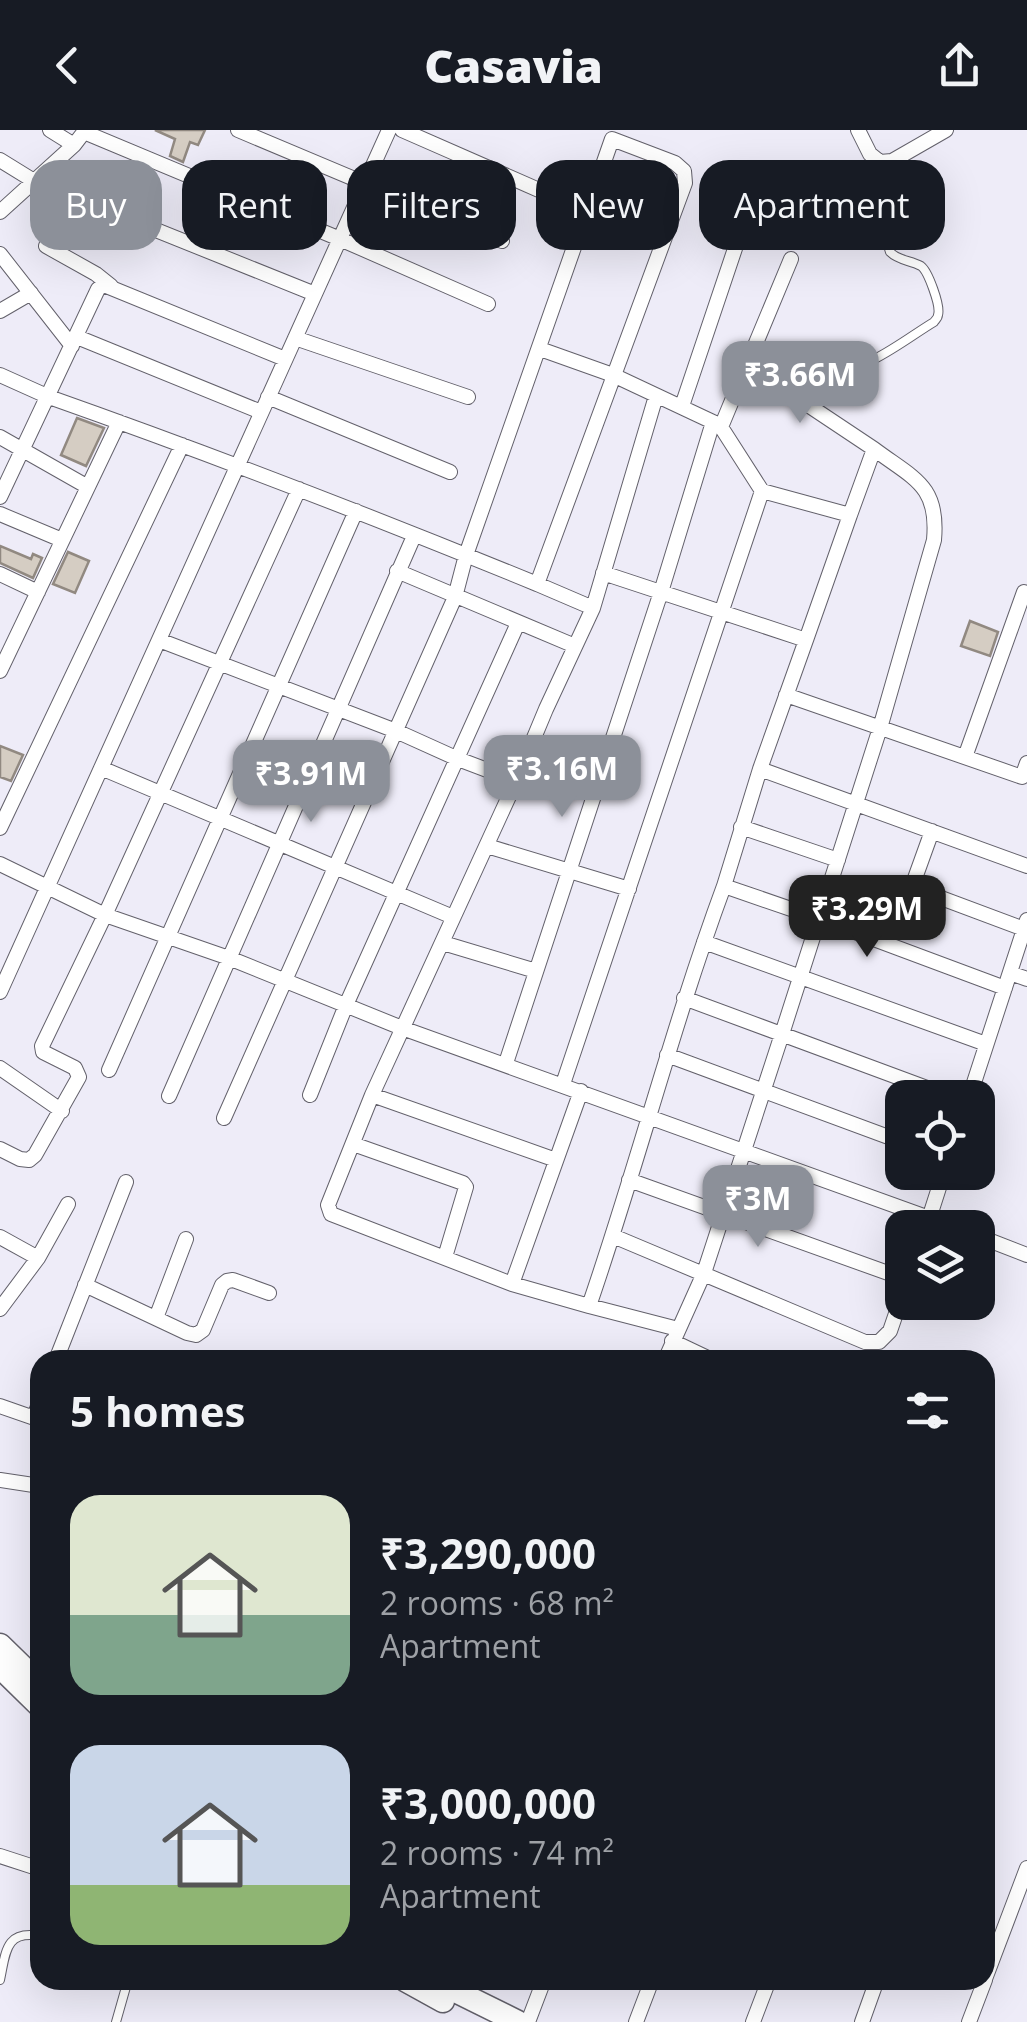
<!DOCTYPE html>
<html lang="en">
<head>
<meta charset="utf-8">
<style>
  :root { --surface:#171b24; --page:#242831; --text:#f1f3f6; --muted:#9ea1a6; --accent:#8c9099 }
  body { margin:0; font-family:"Open Sans",sans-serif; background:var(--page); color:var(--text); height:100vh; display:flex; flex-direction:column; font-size:38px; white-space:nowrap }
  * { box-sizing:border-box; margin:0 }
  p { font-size:32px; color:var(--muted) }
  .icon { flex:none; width:55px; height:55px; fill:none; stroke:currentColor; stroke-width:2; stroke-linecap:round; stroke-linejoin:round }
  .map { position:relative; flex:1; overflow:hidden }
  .details { position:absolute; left:30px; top:1220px; width:965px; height:640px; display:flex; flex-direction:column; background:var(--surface); border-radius:30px; box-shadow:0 10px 40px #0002 }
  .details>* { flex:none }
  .guide { position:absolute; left:30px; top:30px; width:968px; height:90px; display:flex; gap:20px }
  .controls { position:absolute; left:885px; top:950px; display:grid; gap:20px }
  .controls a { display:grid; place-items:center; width:110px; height:110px; border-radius:20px; background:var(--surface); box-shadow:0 10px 40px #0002; font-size:50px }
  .price { position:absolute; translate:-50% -85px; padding:0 22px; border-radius:20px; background:var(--accent); color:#fff; font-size:32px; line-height:65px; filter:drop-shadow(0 2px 5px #0008) }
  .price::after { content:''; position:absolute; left:50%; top:60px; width:30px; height:22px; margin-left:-15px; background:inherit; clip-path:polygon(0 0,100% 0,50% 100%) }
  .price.current { background:#222; color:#fff }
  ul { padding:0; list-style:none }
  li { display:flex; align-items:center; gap:30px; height:250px; padding:0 40px }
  li span { display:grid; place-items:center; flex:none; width:280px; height:200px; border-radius:30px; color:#555 }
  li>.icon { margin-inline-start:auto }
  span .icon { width:120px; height:120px; fill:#fffc; stroke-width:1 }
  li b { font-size:42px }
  h2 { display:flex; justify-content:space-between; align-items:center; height:120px; padding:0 40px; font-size:42px }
  .pill { padding:0 35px; border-radius:30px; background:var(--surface); box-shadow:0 10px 40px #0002; font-size:35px; line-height:90px }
  .pill.current { background:var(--accent); color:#fff }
  header { display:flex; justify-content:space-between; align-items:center; height:130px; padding:0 40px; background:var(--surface); font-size:45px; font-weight:800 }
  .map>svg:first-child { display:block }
  .building { fill:#d5cdc3; stroke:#918981; stroke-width:2.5 }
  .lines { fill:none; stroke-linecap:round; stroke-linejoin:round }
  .service-casing { stroke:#63616b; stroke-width:10 }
  .minor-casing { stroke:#63616b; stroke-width:16 }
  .trunk-casing { stroke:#63616b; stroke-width:25 }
  .service { stroke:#fff; stroke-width:8 }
  .minor { stroke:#fff; stroke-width:14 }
  .trunk { stroke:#fff; stroke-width:22 }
</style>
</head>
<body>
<header><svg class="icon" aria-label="back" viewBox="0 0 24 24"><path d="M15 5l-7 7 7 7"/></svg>Casavia<svg class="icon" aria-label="share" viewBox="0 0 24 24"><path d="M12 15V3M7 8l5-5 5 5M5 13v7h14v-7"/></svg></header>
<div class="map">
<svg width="1027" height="1892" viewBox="0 0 1027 1892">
  <rect width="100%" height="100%" fill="#eeecf8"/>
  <!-- building -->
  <path class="building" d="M155,0H205L198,15L190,12L183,32L170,26L175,9Z
    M77,288L104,298L86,336L61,325Z
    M0,416L31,429L33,424L42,428L33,448L0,433Z
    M68,422L89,431L75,463L53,454Z
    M970,491L998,502L990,526L961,516Z
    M0,616L23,625L11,651L0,647Z"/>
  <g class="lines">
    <!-- service casing -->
    <g class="service-casing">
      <path id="service" d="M755,214L833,240C865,243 907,208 934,192C935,190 938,188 938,185C941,176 928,141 921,136C910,130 899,131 890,122L869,53L871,45L880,32
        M0,1850C6,1822 5,1800 40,1806
        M116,1892L126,1857L124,1850"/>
    </g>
    <!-- minor casing -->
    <g class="minor-casing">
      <path id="minor" d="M50,0L74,15
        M238,0L502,111
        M402,0L548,64
        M858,0L870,24L880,32L892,31L946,0
        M0,30L34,51L315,164
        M0,82L74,15L84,2L340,109L488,174
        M46,116L96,144L111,156
        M0,124L72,216
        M0,181L31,163
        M77,207L261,282
        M295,208L468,267
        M540,219L613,245L713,292L721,297L762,361L850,385L874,319C914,349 939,355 934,410L880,598L782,904L704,1143L665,1230
        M744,243L811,277L874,319
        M0,245L49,267C213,325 376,388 537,454L685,53L684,41L675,33L612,9L466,425L455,467L224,988
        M268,267L450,342
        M682,276L750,74
        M721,297L791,129
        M0,307L88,357
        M0,367L98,159L104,155L285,229
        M0,384L62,410
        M397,441L575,516
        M603,443L806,510L760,639L724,756
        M0,444L38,462
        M537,454L593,478
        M159,510L396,601L458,629L516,651
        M806,510L850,385
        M0,541L119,292
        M786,565L1022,647L1027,633
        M965,627L1024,462L1027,465
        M101,638L453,787
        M760,639L1027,736
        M741,697L838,730
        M0,698L182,315
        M932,701L914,751L917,759L1024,799
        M487,716L629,759
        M0,734L105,785L229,828L402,898L957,1098
        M704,812L986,914
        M443,813L536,841
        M1010,843L1027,849
        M0,862L389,0
        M684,868L954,968
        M667,925L902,1012
        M506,933L661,462L713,292
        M0,938L62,981
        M109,940L356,381
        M563,954L762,361
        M310,965L346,875L518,493
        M372,965L328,1075L331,1084L512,1154L589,1176
        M169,966L414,406
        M969,968L1027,790
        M353,1014L463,1053L466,1057L445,1127
        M0,1019L20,1029L29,1030L35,1025L79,947L75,938L43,922L42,916L105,785L299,359
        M556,1030L372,965L516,651L546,579L593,478L656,266
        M629,1050L902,1148
        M926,1098L944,1042
        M613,1106L865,1212H879L890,1201L902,1166
        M978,1106L1027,1125
        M0,1107L38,1128
        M512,1154L581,961
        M85,1155L187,1203L196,1205L203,1200L222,1155L227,1151L233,1150L269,1163
        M0,1179L38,1128L68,1074
        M156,1188L186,1109
        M678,1199L589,1176C637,1037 673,894 724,756L820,789L1005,858
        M672,1211L712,1230
        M56,1230L126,1052
        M0,1276L40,1290
        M34,1287L40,1271
        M0,1350L40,1356
        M0,1726L40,1739
        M985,1849L1027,1738
        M528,1892L544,1850
        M636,1892L652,1850
        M753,1892L769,1850
        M862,1892L877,1850
        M969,1892L985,1850"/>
    </g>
    <!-- trunk casing -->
    <g class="trunk-casing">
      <path id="trunk" d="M0,1515L40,1554
        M0,1537L40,1576
        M405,1850L443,1871
        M433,1850L518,1892"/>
    </g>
    <!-- service -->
    <use href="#service" class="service"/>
    <!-- minor -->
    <use href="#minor" class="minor"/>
    <!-- trunk -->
    <use href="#trunk" class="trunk"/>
  </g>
</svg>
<div class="controls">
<a><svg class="icon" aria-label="locate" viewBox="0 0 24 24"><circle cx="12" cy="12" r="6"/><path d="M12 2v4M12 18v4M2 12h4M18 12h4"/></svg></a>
<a><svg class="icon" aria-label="layers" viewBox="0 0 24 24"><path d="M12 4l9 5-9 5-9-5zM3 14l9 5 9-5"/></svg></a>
</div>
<b class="price" style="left:800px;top:296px">₹3.66M</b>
<b class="price" style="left:562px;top:690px">₹3.16M</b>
<b class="price" style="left:311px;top:695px">₹3.91M</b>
<b class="price current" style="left:867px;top:830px">₹3.29M</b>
<b class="price" style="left:758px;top:1120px">₹3M</b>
<div class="guide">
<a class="pill current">Buy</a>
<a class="pill">Rent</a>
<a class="pill">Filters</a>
<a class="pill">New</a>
<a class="pill">Apartment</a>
</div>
<section class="details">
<h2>5 homes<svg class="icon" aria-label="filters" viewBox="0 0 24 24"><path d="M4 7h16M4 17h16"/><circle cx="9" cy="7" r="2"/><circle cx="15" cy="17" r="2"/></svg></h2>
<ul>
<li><span style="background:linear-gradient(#dfe7d0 60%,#7fa58c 0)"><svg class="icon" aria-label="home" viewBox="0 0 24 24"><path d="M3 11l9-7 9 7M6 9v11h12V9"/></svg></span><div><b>₹3,290,000</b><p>2 rooms · 68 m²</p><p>Apartment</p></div></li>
<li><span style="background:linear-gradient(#c9d6e8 70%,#8fb573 0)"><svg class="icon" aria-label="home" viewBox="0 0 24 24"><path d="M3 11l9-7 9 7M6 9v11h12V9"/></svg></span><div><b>₹3,000,000</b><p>2 rooms · 74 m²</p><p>Apartment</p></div></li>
</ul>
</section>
</div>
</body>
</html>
